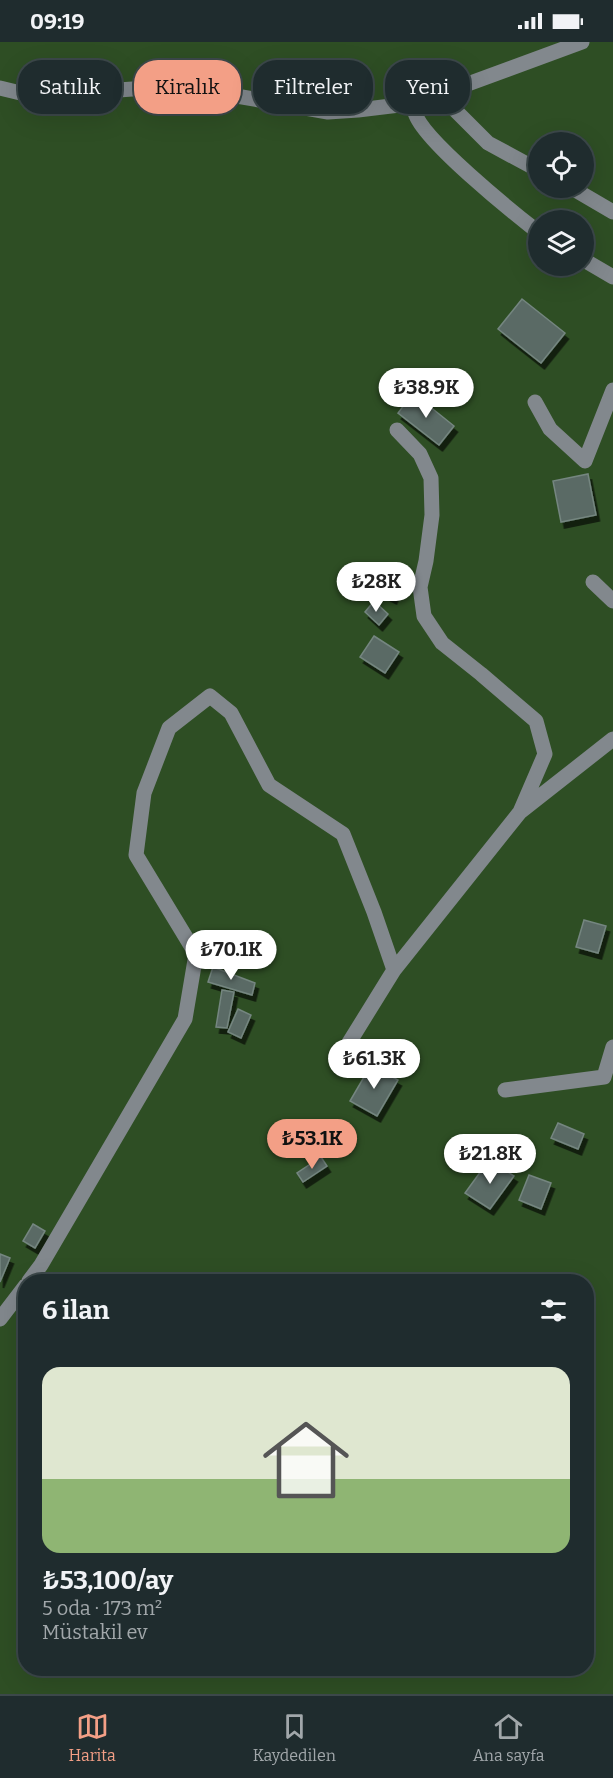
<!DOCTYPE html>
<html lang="tr">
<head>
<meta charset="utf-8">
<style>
  :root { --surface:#1f2c2e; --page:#273436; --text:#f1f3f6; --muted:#a1a7aa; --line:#3c484a; --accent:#f39f86 }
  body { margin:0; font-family:Bitter,serif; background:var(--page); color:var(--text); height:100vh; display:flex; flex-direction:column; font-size:22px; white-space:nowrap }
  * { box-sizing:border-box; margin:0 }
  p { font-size:20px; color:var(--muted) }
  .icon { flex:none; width:33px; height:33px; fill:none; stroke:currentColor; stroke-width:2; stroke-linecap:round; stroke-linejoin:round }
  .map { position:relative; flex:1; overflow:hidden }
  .drawer { position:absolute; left:18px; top:1232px; width:576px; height:402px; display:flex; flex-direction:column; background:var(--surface); border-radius:24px; box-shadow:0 6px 24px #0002,0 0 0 2px var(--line) }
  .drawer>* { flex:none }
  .banner { position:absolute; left:18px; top:18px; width:578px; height:54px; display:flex; gap:12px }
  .fabs { position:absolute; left:528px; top:90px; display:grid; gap:12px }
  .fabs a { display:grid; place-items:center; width:66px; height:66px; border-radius:50%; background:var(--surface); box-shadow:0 6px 24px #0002,0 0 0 2px var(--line); font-size:30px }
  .price { position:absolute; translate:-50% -51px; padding:0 14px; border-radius:21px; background:#fff; color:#222; font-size:20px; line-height:39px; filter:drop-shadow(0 2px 3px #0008) }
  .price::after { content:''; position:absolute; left:50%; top:36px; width:18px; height:14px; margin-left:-9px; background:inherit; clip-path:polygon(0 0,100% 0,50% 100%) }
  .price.selected { background:var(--accent); color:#111 }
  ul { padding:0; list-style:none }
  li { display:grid; align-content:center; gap:12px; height:318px; padding:0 24px }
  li+li { border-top:2px solid var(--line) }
  li span { display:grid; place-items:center; height:186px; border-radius:18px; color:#555 }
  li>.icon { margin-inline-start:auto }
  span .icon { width:108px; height:108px; fill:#fffc; stroke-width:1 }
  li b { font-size:26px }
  h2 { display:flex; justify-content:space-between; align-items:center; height:72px; padding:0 24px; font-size:26px }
  .pill { padding:0 21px; border-radius:24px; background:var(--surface); box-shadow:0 6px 24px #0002,0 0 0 2px var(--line); font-size:21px; line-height:54px }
  .pill.selected { background:var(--accent); color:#111 }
  .status { display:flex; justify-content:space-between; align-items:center; height:42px; padding:0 30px; background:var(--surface); direction:ltr }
  .status svg { height:16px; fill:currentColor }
  .dock { display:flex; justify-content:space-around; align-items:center; height:84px; border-top:2px solid var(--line); background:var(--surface); font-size:16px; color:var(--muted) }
  .dock a { display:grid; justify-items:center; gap:3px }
  .dock .selected { color:var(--accent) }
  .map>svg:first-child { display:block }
  .green { fill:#2e4e24; fill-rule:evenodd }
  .building { fill:#5a6b65; stroke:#758680; stroke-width:1.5; filter:url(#shadow) }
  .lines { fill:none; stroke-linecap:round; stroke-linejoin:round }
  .minor { stroke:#82888d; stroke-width:15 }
</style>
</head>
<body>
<div class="status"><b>09:19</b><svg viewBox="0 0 49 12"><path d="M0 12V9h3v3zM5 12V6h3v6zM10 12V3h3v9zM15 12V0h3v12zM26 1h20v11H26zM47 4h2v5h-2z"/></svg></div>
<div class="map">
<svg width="613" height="1652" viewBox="0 0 613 1652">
  <defs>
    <filter id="shadow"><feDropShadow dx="3.5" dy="6" stdDeviation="0" flood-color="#0009"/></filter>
  </defs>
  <rect width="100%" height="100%" fill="#293b3d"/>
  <!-- green -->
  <path class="green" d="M0,0H613V1652H0ZM538,100H584V146H538ZM538,178H584V224H538ZM26,1239H586V1626H26Z"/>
  <!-- building -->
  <path class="building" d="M522,257L565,291L541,321L498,287Z
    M413,351L454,384L439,403L398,371Z
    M588,432L596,473L561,480L553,439Z
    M389,537L399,542L393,556L383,551Z
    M374,559L388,572L379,583L365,570Z
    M374,594L399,610L385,631L360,615Z
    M584,878L606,884L598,911L576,905Z
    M213,925L255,941L252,953L208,940Z
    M222,948L234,950L227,986L216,985Z
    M238,967L251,973L241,996L228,990Z
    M371,1023L398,1038L377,1074L350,1059Z
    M558,1081L584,1092L578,1107L551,1096Z
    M321,1115L327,1124L303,1140L297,1131Z
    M489,1118L514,1134L490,1167L465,1151Z
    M529,1133L551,1141L541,1167L519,1158Z
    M33,1182L45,1189L35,1206L23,1199Z
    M0,1212L10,1216L0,1240Z"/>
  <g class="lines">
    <!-- minor -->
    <path class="minor" d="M0,46L33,54L161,45L213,50L328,70L358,68L416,61L582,0
      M439,52L488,101L538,128
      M416,61C416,64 415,67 415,70C419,95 515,172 538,190
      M572,146L613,170
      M584,218L613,235
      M535,360L550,387L585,419L613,348
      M397,388L420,412L431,436L432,473L426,519L420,545L424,574L442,601L481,632L536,679L545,712L520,770
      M593,540L613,559
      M342,1012L394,928L520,770L613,697
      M505,1048L604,1035L613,1005
      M29,1239L41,1223L185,977L196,912L136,813L144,751L169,686L210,654L231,671L269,743L343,792L374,870L394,928
      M0,1277L26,1243"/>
  </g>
</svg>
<div class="fabs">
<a><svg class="icon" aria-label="locate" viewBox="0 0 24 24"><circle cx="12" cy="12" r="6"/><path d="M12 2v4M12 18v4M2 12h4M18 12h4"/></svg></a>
<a><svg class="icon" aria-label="layers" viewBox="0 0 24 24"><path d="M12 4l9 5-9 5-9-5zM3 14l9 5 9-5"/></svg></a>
</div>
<b class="price" style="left:426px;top:377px">₺38.9K</b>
<b class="price" style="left:376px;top:571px">₺28K</b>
<b class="price" style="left:231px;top:939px">₺70.1K</b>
<b class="price" style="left:374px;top:1048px">₺61.3K</b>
<b class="price selected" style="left:312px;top:1128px">₺53.1K</b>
<b class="price" style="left:490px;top:1143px">₺21.8K</b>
<div class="banner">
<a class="pill">Satılık</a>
<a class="pill selected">Kiralık</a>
<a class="pill">Filtreler</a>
<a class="pill">Yeni</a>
</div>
<section class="drawer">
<h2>6 ilan<svg class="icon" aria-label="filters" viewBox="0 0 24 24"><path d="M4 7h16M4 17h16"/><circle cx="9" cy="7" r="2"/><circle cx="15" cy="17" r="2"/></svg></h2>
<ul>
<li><span style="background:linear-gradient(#dfe7d0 60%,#8fb573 0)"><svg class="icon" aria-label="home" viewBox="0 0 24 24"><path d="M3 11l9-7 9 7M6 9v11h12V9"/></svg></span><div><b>₺53,100/ay</b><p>5 oda · 173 m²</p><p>Müstakil ev</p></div></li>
</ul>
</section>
</div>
<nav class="dock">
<a class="selected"><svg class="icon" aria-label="map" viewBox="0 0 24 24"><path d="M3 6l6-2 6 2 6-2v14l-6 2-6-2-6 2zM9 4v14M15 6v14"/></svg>Harita</a>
<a><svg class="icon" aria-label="saved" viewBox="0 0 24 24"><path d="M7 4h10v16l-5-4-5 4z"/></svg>Kaydedilen</a>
<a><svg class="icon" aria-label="home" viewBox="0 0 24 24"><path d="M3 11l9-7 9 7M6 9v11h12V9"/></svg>Ana sayfa</a>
</nav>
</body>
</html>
